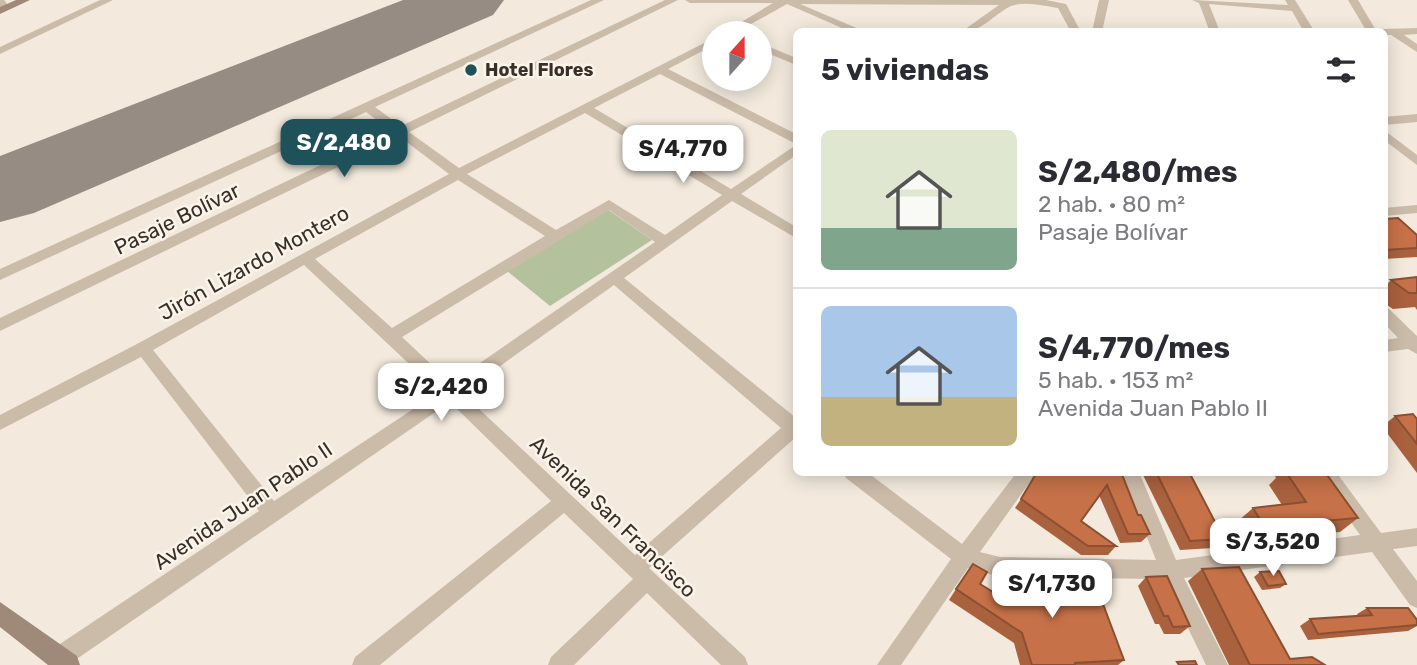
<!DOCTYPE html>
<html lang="es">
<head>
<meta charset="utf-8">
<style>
  :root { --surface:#fff; --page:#f2f2f3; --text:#2b2b33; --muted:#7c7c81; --line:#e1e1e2; --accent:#1e515a }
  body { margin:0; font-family:Rubik,sans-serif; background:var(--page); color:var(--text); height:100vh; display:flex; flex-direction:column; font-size:26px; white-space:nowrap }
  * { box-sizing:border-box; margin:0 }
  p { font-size:23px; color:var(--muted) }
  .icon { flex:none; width:38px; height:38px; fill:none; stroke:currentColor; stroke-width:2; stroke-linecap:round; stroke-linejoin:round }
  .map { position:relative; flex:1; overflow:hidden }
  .panel { position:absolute; left:793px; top:28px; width:595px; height:448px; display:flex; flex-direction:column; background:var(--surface); border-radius:10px; box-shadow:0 4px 18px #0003 }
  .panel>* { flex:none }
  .needle { width:46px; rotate:21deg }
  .tools { position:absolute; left:702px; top:21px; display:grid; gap:14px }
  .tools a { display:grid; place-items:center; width:70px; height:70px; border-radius:50%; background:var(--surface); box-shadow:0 4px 18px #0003; font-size:35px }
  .price { position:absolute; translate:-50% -60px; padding:0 16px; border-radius:14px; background:#fff; color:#222; font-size:23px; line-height:46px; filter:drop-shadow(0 2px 4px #0008) }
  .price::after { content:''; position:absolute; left:50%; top:42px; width:21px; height:16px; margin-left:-10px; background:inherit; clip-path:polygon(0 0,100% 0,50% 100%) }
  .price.selected { background:var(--accent); color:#fff }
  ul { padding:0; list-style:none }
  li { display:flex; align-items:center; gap:21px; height:175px; padding:0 28px }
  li+li { border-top:2px solid var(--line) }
  li span { display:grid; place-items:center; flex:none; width:196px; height:140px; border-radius:10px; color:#555 }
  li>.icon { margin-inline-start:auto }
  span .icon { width:84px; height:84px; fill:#fffc; stroke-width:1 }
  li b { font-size:30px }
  h2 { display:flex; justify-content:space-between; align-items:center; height:84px; padding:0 28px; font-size:30px }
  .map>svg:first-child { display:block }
  .green { fill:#b3c29d }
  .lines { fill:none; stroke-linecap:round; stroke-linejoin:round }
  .runway { fill:#968c83; fill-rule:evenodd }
  .street { fill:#cbbba9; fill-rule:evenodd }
  .secondary { fill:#9f8a7a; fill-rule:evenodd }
  .wall { fill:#aa613e }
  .building { fill:#c67148; stroke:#8b4f32; stroke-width:2 }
  .poi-dot { fill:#1e515a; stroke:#faf4ea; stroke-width:2.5 }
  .labels { text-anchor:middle; stroke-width:5; stroke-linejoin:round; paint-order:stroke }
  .far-poi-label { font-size:18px; font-weight:bold; fill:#382f29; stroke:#faf4ea; text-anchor:start }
  .street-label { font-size:21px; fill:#382f29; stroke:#faf4ea }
</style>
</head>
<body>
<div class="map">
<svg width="1417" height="665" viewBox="0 0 1417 665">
  <rect width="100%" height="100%" fill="#f3eadd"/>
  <!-- green -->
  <path class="green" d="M607,209L652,240L550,306L507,271Z"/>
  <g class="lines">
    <!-- runway -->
    <path class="runway" d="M403,0H504L493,15L34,213L0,222V156Z"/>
    <!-- street -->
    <path class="street" d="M0,0H4L8,5L7,7H0Z
      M100,0H113L0,54V47Z
      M591,0H604L375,107L401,126L665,0H678L409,132L459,168L714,38V45L668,69L796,134V143L792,142L660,74L594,108L731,189L796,145V155L741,194L796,227V238L732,201L624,278L796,418V437L649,568L745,657L748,665H721L647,593L574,665H548L551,657L633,579L564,513L380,665H352L355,657L551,501L450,402L68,665H51L48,658L51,650L259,511L141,357L0,430V415L137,344L449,174L400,137L0,331V318L392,131L366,112L0,280V269ZM585,113L722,195L665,235L609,200L556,230L467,174ZM458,180L545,236L392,328L315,259ZM609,210L655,242L451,383L402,337ZM304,265L439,392L274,501L153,350ZM614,285L781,428L635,555L462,393Z
      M685,0H1046L1066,4L1081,32H1071L1058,8C1045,6 1022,0 1009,7C992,16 982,32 961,32L999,5L800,4L866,32H851L787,4L735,33H723L773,3H690Z
      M1099,0H1109L1102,32H1092Z
      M1192,0L1288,5L1285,0H1295L1315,32H1304L1292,11L1209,4L1220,32H1210L1199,3Z
      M1348,0H1358L1377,32H1367Z
      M1417,28V34L1404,35L1417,44V52L1391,35H1384V32H1379L1384,29Z
      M760,43L796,58V65L760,50Z
      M1417,114V122L1384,125V117Z
      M1384,130L1417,155V165L1384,140Z
      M1417,205V213L1384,216V208Z
      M1384,307L1389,309L1417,336V354L1408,349L1384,352V340L1398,338L1384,323Z
      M843,472H867L962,544L1017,472H1037L980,552L1000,557L1156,560L1121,472H1139L1176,560L1360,535L1316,472H1336L1381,533L1417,528V546L1393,549L1417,581V608L1410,605L1372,552L1184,578L1228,665H1206L1164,579L1000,577L968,568L901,665H877L951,559L846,478Z"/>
    <!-- secondary -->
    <path class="secondary" d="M16,0H30L0,14V7Z
      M0,602L77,656L80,665H48L0,627Z"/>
  </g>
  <!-- wall -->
  <path class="wall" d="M1384,219L1417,235V257L1384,259Z
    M1417,277V310L1415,307L1393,309L1384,303V287L1391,280Z
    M1395,416L1417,419V473L1384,429V425Z
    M1121,472L1138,515L1150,534L1141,542L1120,543L1099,495L1081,521L1116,546L1108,555H1081L1015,508L1021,499Z
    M1145,472H1189L1224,539L1213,548L1180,550L1143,475Z
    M1280,472H1325L1358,518L1340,532L1249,539L1238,521L1253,508L1282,505L1269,485L1276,478L1275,476Z
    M1202,569L1290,659L1325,665H1229L1188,581Z
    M1260,572L1286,584L1280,588L1262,590L1254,577Z
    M1146,577L1190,626L1180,634H1164L1159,624H1155L1138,586Z
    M980,584L998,595L1124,660L1118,665H1020L1014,643L949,600L956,589Z
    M1367,608L1417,620V626L1408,631L1308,640L1300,626L1310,619L1358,616L1357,614Z"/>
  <!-- building -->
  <path class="building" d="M1398,218L1417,235V248L1384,250V219Z
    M1417,277V293H1409L1391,280Z
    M1413,414L1417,419V444L1395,416Z
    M1037,472H1121L1138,515H1141L1150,534H1128L1107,485L1081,521L1116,546H1088L1021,499Z
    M1156,472H1189L1224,539L1190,541Z
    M1286,472H1325L1358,518L1264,526L1253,508L1306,502Z
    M973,564L987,572L980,584L998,595L1094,580L1124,660L1075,663V665H1032L1022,633L956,589Z
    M1239,567L1290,659L1312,657L1325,665H1250L1202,569Z
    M1279,571L1286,584L1268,586L1260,572Z
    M1167,576L1190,626L1173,627L1168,616H1164L1146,577Z
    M1367,608H1408L1417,620V625L1318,634L1310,619L1372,615Z
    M1195,661L1197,665H1179L1177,662Z"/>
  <!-- markers -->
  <circle class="poi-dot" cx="471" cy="70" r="7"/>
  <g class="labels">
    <!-- far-poi labels -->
    <g class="far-poi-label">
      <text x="485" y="76">Hotel Flores</text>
    </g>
    <!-- street labels -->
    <g class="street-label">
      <text transform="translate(177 219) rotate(-26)" y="7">Pasaje Bolívar</text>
      <text transform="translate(254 263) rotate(-29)" y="7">Jirón Lizardo Montero</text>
      <text transform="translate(243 506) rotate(-34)" y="7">Avenida Juan Pablo II</text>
      <text transform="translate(613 517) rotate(44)" y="7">Avenida San Francisco</text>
    </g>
  </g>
</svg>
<div class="tools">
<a><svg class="needle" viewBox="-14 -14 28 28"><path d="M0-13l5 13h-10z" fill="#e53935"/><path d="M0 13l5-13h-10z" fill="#7c7c81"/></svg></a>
</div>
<b class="price selected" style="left:344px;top:179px">S/2,480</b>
<b class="price" style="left:683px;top:185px">S/4,770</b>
<b class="price" style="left:441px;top:423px">S/2,420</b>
<b class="price" style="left:1273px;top:578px">S/3,520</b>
<b class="price" style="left:1052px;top:620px">S/1,730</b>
<section class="panel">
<h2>5 viviendas<svg class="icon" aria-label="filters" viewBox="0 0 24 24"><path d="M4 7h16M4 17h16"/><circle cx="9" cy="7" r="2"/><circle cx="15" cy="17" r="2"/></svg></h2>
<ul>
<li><span style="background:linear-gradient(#dfe7d0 70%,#7fa58c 0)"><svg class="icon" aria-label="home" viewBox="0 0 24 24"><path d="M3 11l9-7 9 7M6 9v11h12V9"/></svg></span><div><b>S/2,480/mes</b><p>2 hab. · 80 m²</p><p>Pasaje Bolívar</p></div></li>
<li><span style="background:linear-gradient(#a9c7e8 65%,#c2b280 0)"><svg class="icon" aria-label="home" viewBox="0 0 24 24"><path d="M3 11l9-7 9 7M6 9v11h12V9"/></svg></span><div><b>S/4,770/mes</b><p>5 hab. · 153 m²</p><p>Avenida Juan Pablo II</p></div></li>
</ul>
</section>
</div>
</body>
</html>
